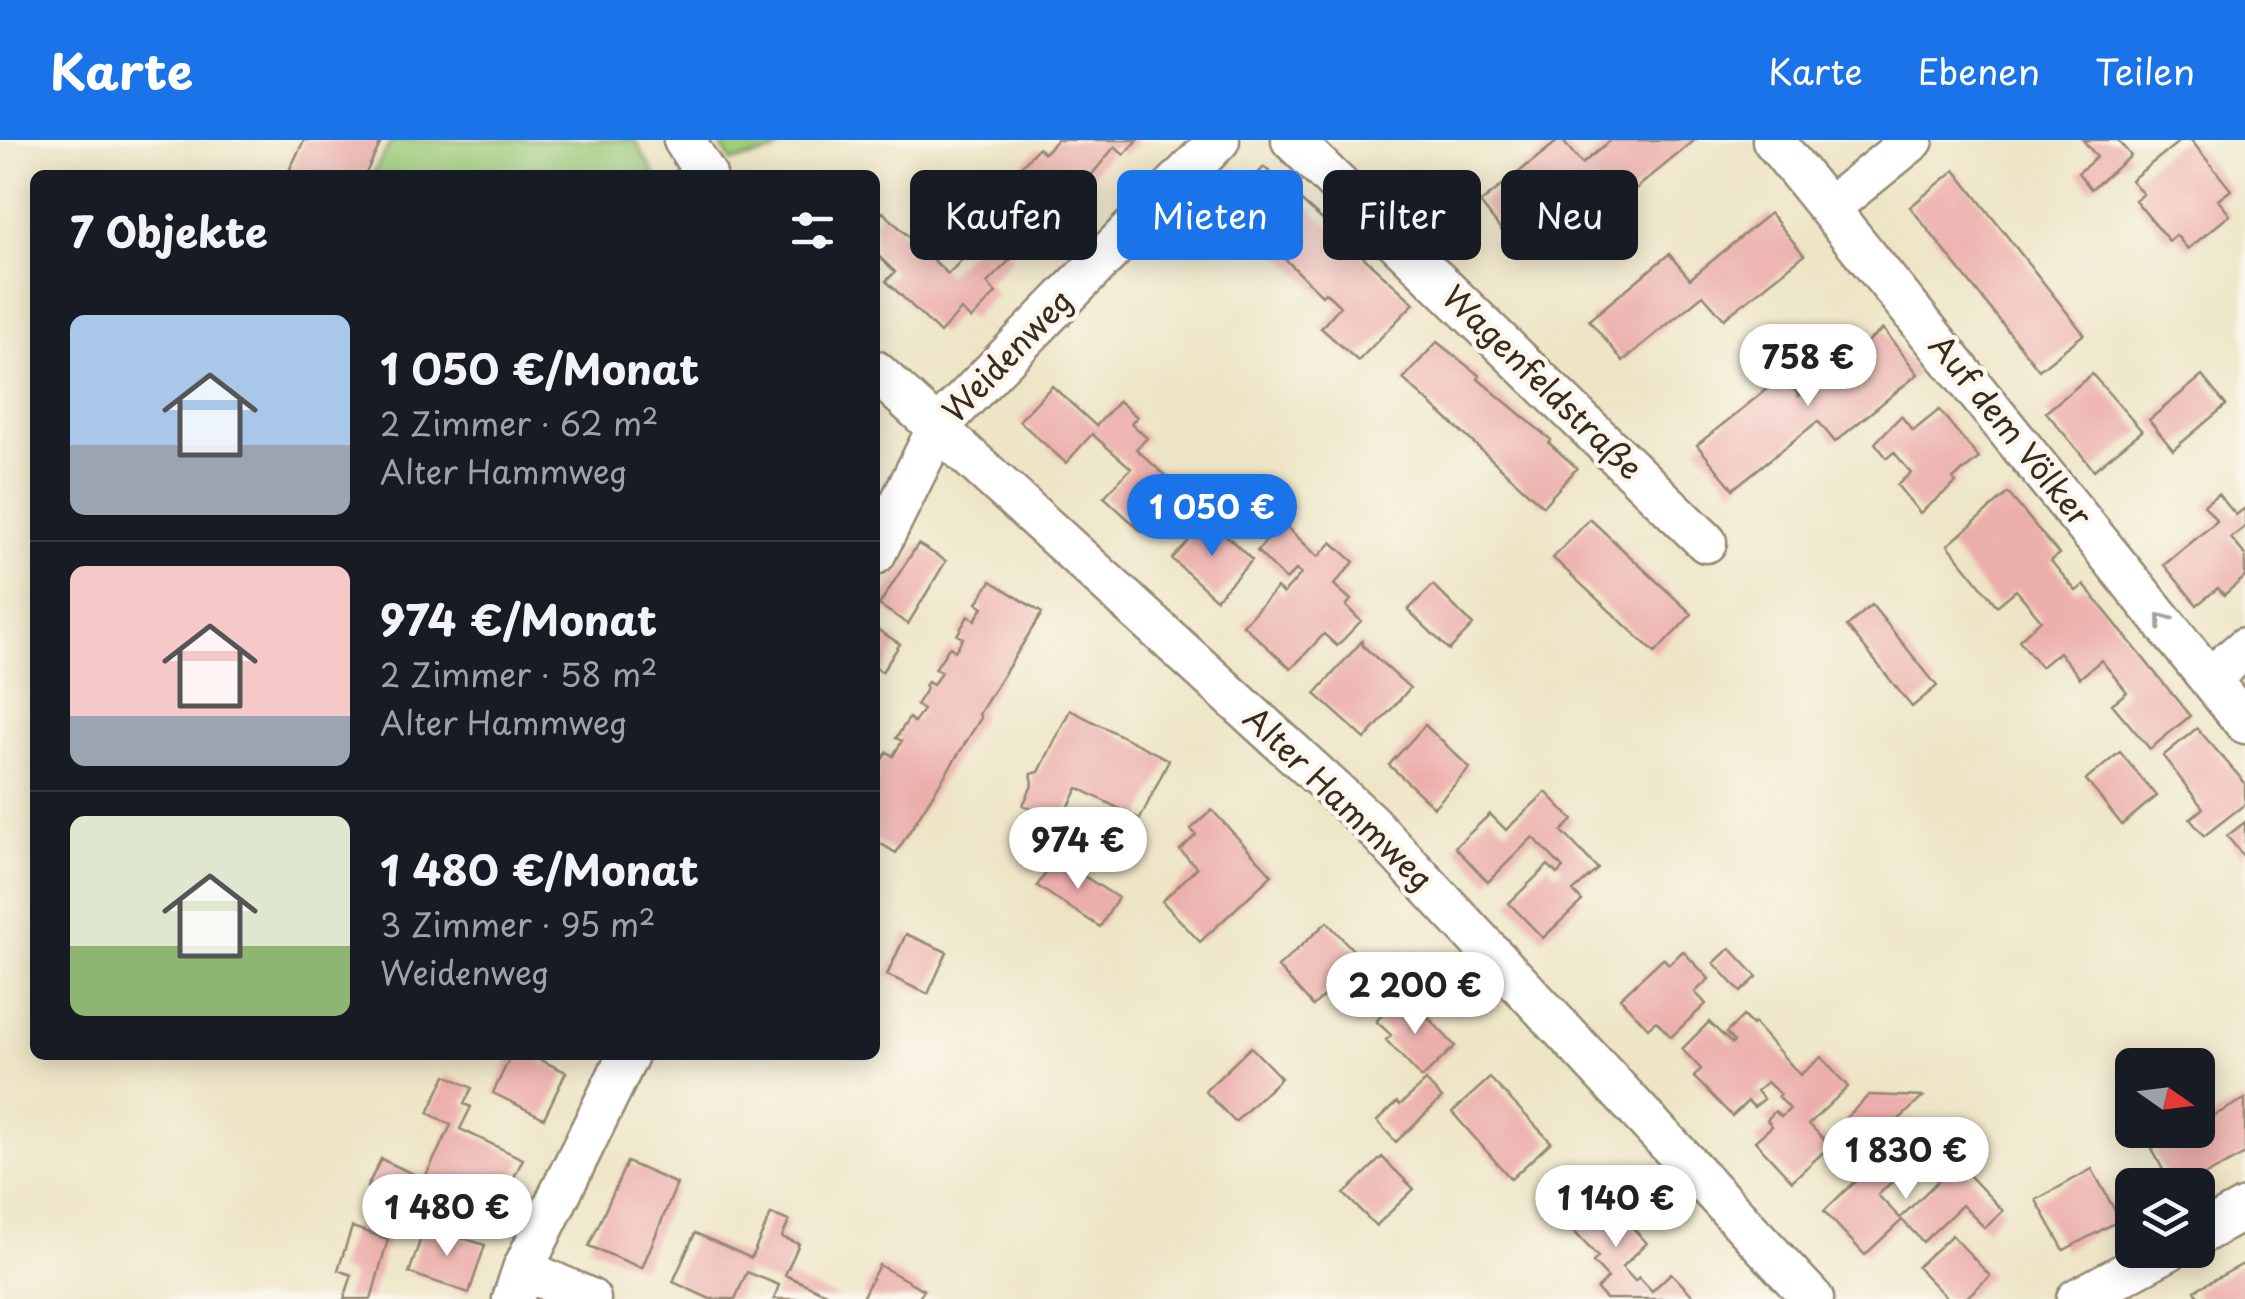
<!DOCTYPE html>
<html lang="de">
<head>
<meta charset="utf-8">
<style>
  :root { --surface:#171b24; --page:#242831; --text:#f1f3f6; --muted:#9ea1a6; --line:#363941; --accent:#1a73e8 }
  body { margin:0; font-family:"Playpen Sans",sans-serif; background:var(--page); color:var(--text); height:100vh; display:flex; flex-direction:column; font-size:38px; white-space:nowrap }
  * { box-sizing:border-box; margin:0 }
  p { font-size:32px; color:var(--muted) }
  .icon { flex:none; width:55px; height:55px; fill:none; stroke:currentColor; stroke-width:2; stroke-linecap:round; stroke-linejoin:round }
  .map { position:relative; flex:1; overflow:hidden }
  .panel { position:absolute; left:30px; top:30px; width:850px; height:890px; display:flex; flex-direction:column; background:var(--surface); border-radius:15px; box-shadow:0 5px 25px #0003 }
  .panel>* { flex:none }
  .banner { position:absolute; left:910px; top:30px; width:950px; height:90px; display:flex; gap:20px }
  .needle { width:65px; rotate:104deg }
  .fabs { position:absolute; left:2115px; top:908px; display:grid; gap:20px }
  .fabs a { display:grid; place-items:center; width:100px; height:100px; border-radius:15px; background:var(--surface); box-shadow:0 5px 25px #0003; font-size:50px }
  .price { position:absolute; translate:-50% -85px; padding:0 22px; border-radius:35px; background:#fff; color:#222; font-size:32px; line-height:65px; filter:drop-shadow(0 2px 5px #0008) }
  .price::after { content:''; position:absolute; left:50%; top:60px; width:30px; height:22px; margin-left:-15px; background:inherit; clip-path:polygon(0 0,100% 0,50% 100%) }
  .price.on { background:var(--accent); color:#fff }
  ul { padding:0; list-style:none }
  li { display:flex; align-items:center; gap:30px; height:250px; padding:0 40px }
  li+li { border-top:2px solid var(--line) }
  li span { display:grid; place-items:center; flex:none; width:280px; height:200px; border-radius:15px; color:#555 }
  li>.icon { margin-inline-start:auto }
  span .icon { width:120px; height:120px; fill:#fffc; stroke-width:1 }
  li b { font-size:42px }
  h2 { display:flex; justify-content:space-between; align-items:center; height:120px; padding:0 40px; font-size:42px }
  .pill { padding:0 35px; border-radius:15px; background:var(--surface); box-shadow:0 5px 25px #0003; font-size:35px; line-height:90px }
  .pill.on { background:var(--accent); color:#fff }
  header { display:flex; align-items:center; gap:60px; box-sizing:border-box; height:140px; padding:0 50px; background:var(--accent); color:#fff }
  header strong { font-size:48px }
  nav { display:flex; gap:55px; margin-inline-start:auto; font-size:35px }
  .map>svg:first-child { display:block }
  .green { fill:#9dcc7b; stroke:#6c7b4c; stroke-width:2.5 }
  .building { fill:#ecaeab }
  .lines { fill:none; stroke-linecap:round; stroke-linejoin:round }
  .street-casing { stroke:#948872; stroke-width:45 }
  .street { stroke:#fff; stroke-width:40 }
  .oneway { stroke:#a79f9a }
  .labels { text-anchor:middle; stroke-width:9; stroke-linejoin:round; paint-order:stroke }
  .street-label { font-size:32px; fill:#3b2a1e; stroke:#fbf7ec }
</style>
</head>
<body>
<header>
<strong>Karte</strong>
<nav><a>Karte</a><a>Ebenen</a><a>Teilen</a></nav>
</header>
<div class="map">
<svg width="2245" height="1159" viewBox="0 0 2245 1159">
  <rect width="100%" height="100%" fill="#fbf7ec"/>
  <filter id="ink" filterUnits="userSpaceOnUse"><feTurbulence type="fractalNoise" baseFrequency=".01" numOctaves="2"/><feDisplacementMap in="SourceGraphic" scale="20" xChannelSelector="R" yChannelSelector="G"/><feConvolveMatrix kernelMatrix="1 2 1 2 8 2 1 2 1" color-interpolation-filters="sRGB"/></filter>
  <filter id="wash" filterUnits="userSpaceOnUse"><feTurbulence type="fractalNoise" baseFrequency=".0048" numOctaves="4" result="noise"/><feDisplacementMap in="SourceGraphic" scale="40" xChannelSelector="R" yChannelSelector="G"/><feGaussianBlur stdDeviation="2.25" result="paint"/><feColorMatrix in="noise" values="0 0 0 0 0 0 0 0 0 0 0 0 0 0 0 0 0 1.4 0 .05"/><feComposite in="paint" operator="in"/></filter>
  <g filter="url(#wash)">
    <rect width="100%" height="100%" fill="#eee5c6"/>
    <!-- green -->
    <path class="green" d="M392,0H635L655,35H372Z
      M718,0H786L774,12L731,22Z"/>
    <g id="blocks">
      <!-- building -->
      <path class="building" d="M304,0H382L365,35H287Z
        M1057,0H1138L1124,15L1115,6L1081,48L1086,53L1046,95L999,50L1038,8L1044,13Z
        M1559,0H1562L1582,24L1611,0H1695L1615,66L1595,41L1513,105L1480,63Z
        M2083,0H2118L2131,16L2091,49L2078,33L2097,17Z
        M2181,0H2191L2231,50L2218,60L2230,75L2188,109L2176,95L2169,101L2135,60L2143,54L2131,40Z
        M1264,27L1414,163L1358,221L1321,188L1340,166L1325,152L1322,155L1229,65Z
        M1955,30L2084,194L2039,230L1910,67Z
        M883,72L948,134L988,93L1013,117L987,143L996,153L971,179L961,170L940,193L886,141L895,132L875,113V80Z
        M1770,73L1804,115L1724,179L1703,155L1623,221L1589,180L1669,114L1690,139Z
        M1883,189L1918,234L1835,302L1818,281L1733,349L1697,305L1783,236L1799,256Z
        M1437,202L1480,236L1478,239L1551,300L1549,303L1577,328L1543,366L1403,239Z
        M2092,234L2142,291L2094,330L2046,272Z
        M2202,236L2226,265L2173,310L2149,280Z
        M1052,246L1096,286L1119,261L1137,277L1131,283L1147,298L1136,309L1181,350L1142,392L1104,357L1131,328L1092,294L1066,323L1019,281Z
        M1939,270L1979,318L1953,339L1956,343L1920,373L1897,345L1911,333L1894,312L1887,318L1875,303L1901,276L1913,291Z
        M2008,353L2059,414L2051,421L2076,451L2084,445L2190,576L2150,609L2112,564L2127,552L2101,520L2080,538L2059,512L2041,527L2019,500L2041,480L2016,450L1997,466L1948,405Z
        M2218,354L2236,375L2245,368V387L2231,398L2245,415V437L2224,455L2218,448L2197,465L2164,425L2217,381L2204,365Z
        M1209,379L1252,420L1216,459L1172,419Z
        M1590,379L1692,474L1655,513L1553,418Z
        M1283,383L1318,417L1332,402L1354,422L1334,445L1351,460L1346,466L1361,481L1337,506L1324,494L1291,529L1243,485L1277,448L1283,454L1301,434L1296,430L1286,440L1257,411Z
        M918,404L946,421L908,484L879,465Z
        M991,441L1042,473L979,574L981,578L896,713L875,700V644L879,637L875,631L887,612L893,616L902,601L896,598L909,578L914,582L923,570L916,565L927,548L925,546L928,542L933,545L941,532L935,529L948,509L950,507L955,511L963,498L957,495L968,476L975,480L983,467L977,463Z
        M1433,445L1473,485L1449,510L1408,470Z
        M1872,465L1937,546L1912,567L1847,486Z
        M875,488L900,504L882,532L875,527Z
        M1362,501L1363,506L1410,548L1365,599L1315,554Z
        M1070,570L1169,620L1140,679L1078,648L1061,682L1023,665L1033,643L1031,634L1039,632Z
        M1425,585L1470,628L1434,667L1389,625Z
        M2197,588L2245,643V664L2204,696L2190,679L2203,668L2163,616Z
        M2120,612L2156,656L2122,685L2086,640Z
        M1546,652L1573,680L1562,691L1598,729L1573,751L1582,761L1543,798L1509,763L1548,725L1557,734L1563,728L1533,697L1488,742L1455,707L1490,674L1506,690Z
        M1212,670L1272,735L1200,802L1162,761L1197,728L1180,710L1196,695L1191,689Z
        M2245,682V718L2227,696Z
        M1056,718L1118,758L1100,787L1037,746Z
        M1327,782L1362,820L1313,866L1278,827Z
        M906,794L947,812L928,854L887,835Z
        M1730,808L1757,837L1741,852L1714,823Z
        M1683,811L1709,839L1695,852L1706,864L1671,897L1656,881L1648,888L1620,858L1663,818L1669,824Z
        M1402,856L1417,871L1419,868L1455,906L1422,938L1386,900L1391,895L1376,881Z
        M1743,876L1752,885L1754,883L1800,935L1821,917L1848,947L1809,984L1830,1006L1792,1041L1755,1001L1772,986L1767,980L1775,971L1781,977L1790,969L1778,956L1780,954L1767,942L1757,951L1764,959L1754,967L1748,961L1732,976L1694,937L1701,929L1682,909L1709,882L1732,904L1734,902L1726,893Z
        M1251,907L1281,938L1235,982L1205,951Z
        M511,915H530L566,932L544,978L493,953Z
        M2199,918L2212,943L2198,950V925H2186Z
        M446,935L472,948L464,964L471,967L460,989L523,1019L496,1074L440,1047L430,1068L367,1047L381,1019L424,1039L451,985L428,973Z
        M1490,938L1551,1002L1511,1039L1452,972Z
        M1426,941L1442,958L1396,1002L1377,981L1397,962L1400,965Z
        M1869,955L1923,957L1871,1006L1845,979Z
        M2245,959V1014L2187,1045H2171L2152,1009L2187,990H2198V984Z
        M1879,1006L1901,1033L1878,1055L1900,1078L1939,1040L1933,1034L1951,1016L2003,1071L1985,1088L1962,1065L1923,1102L1902,1080L1865,1115L1824,1071L1859,1037L1852,1031Z
        M1382,1017L1414,1049L1376,1086L1344,1054Z
        M627,1022L677,1044L642,1128L589,1106Z
        M2092,1029L2120,1080L2064,1110L2036,1060Z
        M1593,1046L1647,1103L1622,1127L1635,1141L1639,1137L1652,1151L1671,1133L1696,1159H1606L1597,1149L1608,1138L1593,1122L1598,1117L1560,1077Z
        M771,1074L789,1081L782,1097L799,1104L785,1135L839,1159H774L779,1145L747,1132L735,1159H710L673,1142L695,1093L751,1118Z
        M425,1086L485,1105L469,1153L409,1133Z
        M352,1087L388,1099L371,1159H344L352,1135L338,1130Z
        M1952,1095L1990,1136L1965,1159H1948L1917,1127Z
        M2245,1123V1159H2200L2195,1150Z
        M879,1125L924,1150L918,1159H868L863,1156Z"/>
    </g>
  </g>
  <g filter="url(#ink)">
    <use href="#blocks" fill-opacity="0" stroke="#948872" stroke-width="2.5"/>
    <g class="lines">
      <!-- street casing -->
      <g class="street-casing">
        <path id="street" d="M684,0L706,35
          M1292,0L1706,402
          M1773,0L2245,583
          M1829,68L1913,0
          M875,231L1369,682L1813,1159
          M875,414L938,287L1219,0
          M2210,538L2245,508
          M2198,1095L2245,1069
          M523,1129L590,1159
          M513,1159L523,1129L628,915
          M2077,1159L2169,1110"/>
      </g>
      <!-- street -->
      <use href="#street" class="street"/>
    </g>
    <!-- one-way arrows -->
    <defs><path id="oneway-chevron" d="M-2-3.5L2.5 0L-2 3.5" fill="none" stroke-width="1.6" stroke-linecap="round" stroke-linejoin="round" transform="scale(2.5)"/></defs>
    <use class="oneway" href="#oneway-chevron" transform="translate(2163 480) rotate(-129)"/>
  </g>
  <g class="labels">
    <!-- street labels -->
    <g class="street-label">
      <text transform="translate(1008 216) rotate(-46)" y="11">Weidenweg</text>
      <text transform="translate(1542 243) rotate(44)" y="11">Wagenfeldstraße</text>
      <text transform="translate(2010 291) rotate(51)" y="11">Auf dem Völker</text>
      <text transform="translate(1338 659) rotate(44)" y="11">Alter Hammweg</text>
    </g>
  </g>
</svg>
<div class="fabs">
<a><svg class="needle" viewBox="-14 -14 28 28"><path d="M0-13l5 13h-10z" fill="#e53935"/><path d="M0 13l5-13h-10z" fill="#9ea1a6"/></svg></a>
<a><svg class="icon" aria-label="layers" viewBox="0 0 24 24"><path d="M12 4l9 5-9 5-9-5zM3 14l9 5 9-5"/></svg></a>
</div>
<b class="price" style="left:1808px;top:269px">758 €</b>
<b class="price on" style="left:1212px;top:419px">1 050 €</b>
<b class="price" style="left:1078px;top:752px">974 €</b>
<b class="price" style="left:1415px;top:897px">2 200 €</b>
<b class="price" style="left:1906px;top:1062px">1 830 €</b>
<b class="price" style="left:1616px;top:1110px">1 140 €</b>
<b class="price" style="left:447px;top:1119px">1 480 €</b>
<div class="banner">
<a class="pill">Kaufen</a>
<a class="pill on">Mieten</a>
<a class="pill">Filter</a>
<a class="pill">Neu</a>
</div>
<section class="panel">
<h2>7 Objekte<svg class="icon" aria-label="filters" viewBox="0 0 24 24"><path d="M4 7h16M4 17h16"/><circle cx="9" cy="7" r="2"/><circle cx="15" cy="17" r="2"/></svg></h2>
<ul>
<li><span style="background:linear-gradient(#a9c7e8 65%,#9aa5b1 0)"><svg class="icon" aria-label="home" viewBox="0 0 24 24"><path d="M3 11l9-7 9 7M6 9v11h12V9"/></svg></span><div><b>1 050 €/Monat</b><p>2 Zimmer · 62 m²</p><p>Alter Hammweg</p></div></li>
<li><span style="background:linear-gradient(#f6c9c9 75%,#9aa5b1 0)"><svg class="icon" aria-label="home" viewBox="0 0 24 24"><path d="M3 11l9-7 9 7M6 9v11h12V9"/></svg></span><div><b>974 €/Monat</b><p>2 Zimmer · 58 m²</p><p>Alter Hammweg</p></div></li>
<li><span style="background:linear-gradient(#dfe7d0 65%,#8fb573 0)"><svg class="icon" aria-label="home" viewBox="0 0 24 24"><path d="M3 11l9-7 9 7M6 9v11h12V9"/></svg></span><div><b>1 480 €/Monat</b><p>3 Zimmer · 95 m²</p><p>Weidenweg</p></div></li>
</ul>
</section>
</div>
</body>
</html>
